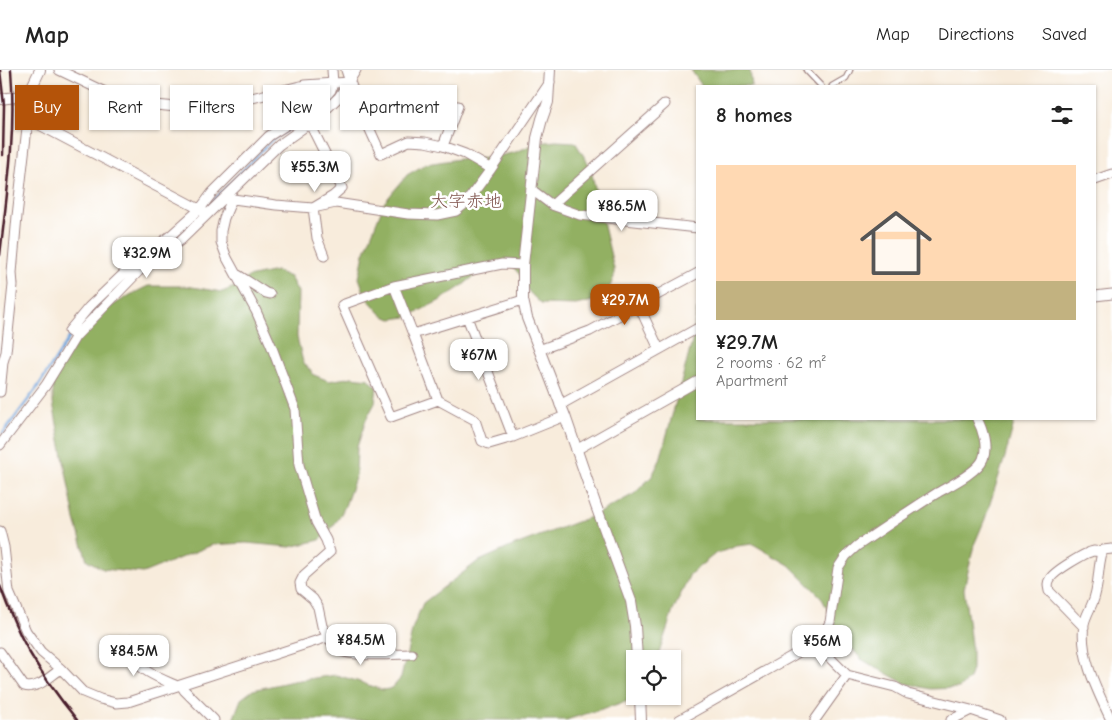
<!DOCTYPE html>
<html lang="en">
<head>
<meta charset="utf-8">
<style>
  :root { --surface:#fff; --page:#f2f2f2; --text:#222; --muted:#767676; --line:#e0e0e0; --accent:#b45309 }
  body { margin:0; font-family:"Comic Neue","Klee One",sans-serif; background:var(--page); color:var(--text); height:100vh; display:flex; flex-direction:column; font-size:19px; white-space:nowrap }
  * { box-sizing:border-box; margin:0 }
  p { font-size:16px; color:var(--muted) }
  .icon { flex:none; width:28px; height:28px; fill:none; stroke:currentColor; stroke-width:2; stroke-linecap:round; stroke-linejoin:round }
  .map { position:relative; flex:1; overflow:hidden }
  .side { position:absolute; left:696px; top:15px; width:400px; height:335px; display:flex; flex-direction:column; background:var(--surface); border-radius:0px; box-shadow:0 1px 4px #0004 }
  .side>* { flex:none }
  .top-card { position:absolute; left:15px; top:15px; width:475px; height:45px; display:flex; gap:10px }
  .buttons { position:absolute; left:626px; top:580px; display:grid; gap:10px }
  .buttons a { display:grid; place-items:center; width:55px; height:55px; border-radius:0px; background:var(--surface); box-shadow:0 1px 4px #0004; font-size:25px }
  .price { position:absolute; translate:-50% -42px; padding:0 11px; border-radius:10px; background:#fff; color:#222; font-size:16px; line-height:32px; filter:drop-shadow(0 1px 2px #0008) }
  .price::after { content:''; position:absolute; left:50%; top:30px; width:15px; height:11px; margin-left:-8px; background:inherit; clip-path:polygon(0 0,100% 0,50% 100%) }
  .price.on { background:var(--accent); color:#fff }
  ul { padding:0; list-style:none }
  li { display:grid; align-content:center; gap:10px; height:265px; padding:0 20px }
  li+li { border-top:1px solid var(--line) }
  li span { display:grid; place-items:center; height:155px; border-radius:0px; color:#555 }
  li>.icon { margin-inline-start:auto }
  span .icon { width:90px; height:90px; fill:#fffc; stroke-width:1 }
  li b { font-size:21px }
  h2 { display:flex; justify-content:space-between; align-items:center; height:60px; padding:0 20px; font-size:21px }
  .tag { padding:0 18px; border-radius:0px; background:var(--surface); box-shadow:0 1px 4px #0004; font-size:18px; line-height:45px }
  .tag.on { background:var(--accent); color:#fff }
  header { display:flex; align-items:center; gap:30px; box-sizing:border-box; height:70px; padding:0 25px; background:var(--surface); border-bottom:1px solid var(--line) }
  header strong { font-size:24px }
  nav { display:flex; gap:28px; margin-inline-start:auto; font-size:18px }
  .map>svg:first-child { display:block }
  .forest { fill:#92b062; stroke:#6e6846 }
  .lines { fill:none; stroke-linecap:round; stroke-linejoin:round }
  .stream { stroke:#71a6de; stroke-width:2.5 }
  .service-casing { stroke:#a18684; stroke-width:7 }
  .minor-casing { stroke:#a18684; stroke-width:11 }
  .tertiary-casing { stroke:#a18684; stroke-width:12 }
  .service { stroke:#fff; stroke-width:4.5 }
  .minor { stroke:#fff; stroke-width:9 }
  .tertiary { stroke:#fff; stroke-width:10 }
  .rail { stroke:#4a1f2b; stroke-width:2.5 }
  .labels { text-anchor:middle; stroke-width:5; stroke-linejoin:round; paint-order:stroke }
  .quarter-label { font-size:18px; fill:#7f534c; stroke:#fff }
</style>
</head>
<body>
<header>
<strong>Map</strong>
<nav><a>Map</a><a>Directions</a><a>Saved</a></nav>
</header>
<div class="map">
<svg width="1112" height="650" viewBox="0 0 1112 650">
  <rect width="100%" height="100%" fill="#fff"/>
  <filter id="ink" filterUnits="userSpaceOnUse"><feTurbulence type="fractalNoise" baseFrequency=".02" numOctaves="2"/><feDisplacementMap in="SourceGraphic" scale="10" xChannelSelector="R" yChannelSelector="G"/><feConvolveMatrix kernelMatrix="1 2 1 2 8 2 1 2 1" color-interpolation-filters="sRGB"/></filter>
  <filter id="wash" filterUnits="userSpaceOnUse"><feTurbulence type="fractalNoise" baseFrequency=".0096" numOctaves="4" result="noise"/><feDisplacementMap in="SourceGraphic" scale="20" xChannelSelector="R" yChannelSelector="G"/><feGaussianBlur stdDeviation="1.12" result="paint"/><feColorMatrix in="noise" values="0 0 0 0 0 0 0 0 0 0 0 0 0 0 0 0 0 1.4 0 .05"/><feComposite in="paint" operator="in"/></filter>
  <g filter="url(#wash)">
    <rect width="100%" height="100%" fill="#f8ecdc"/>
    <!-- forest -->
    <path class="forest" d="M691,0H750L752,16H702Z
      M556,71L575,72L590,96L614,199V207L605,228L576,235L541,234L529,222L520,205L511,194L480,201L462,216L439,231L407,247L391,249L382,245L366,227L359,208L364,184L384,133L407,105L426,94L459,89L490,88L516,82L537,73Z
      M276,201L290,207L298,222L297,267L303,292L314,305L329,311L352,307L369,309L377,317L375,333L366,350L357,377L356,405L345,436L339,448L330,460L320,470L290,477L246,473L212,475L143,503L103,499L87,490L75,450L53,333V305L66,281L112,236L130,225L148,216H186L222,222L237,216L248,207Z
      M697,239L698,349H1015L1005,387L985,449L974,475L964,519L972,582V599L969,609L959,618L930,619L904,613L882,601L861,589L841,565L821,527L789,495L753,474L737,476L715,484L690,504L673,541L657,589H635V626L631,630L566,650H233L241,629L253,620L293,611L336,605L357,611L382,620L389,619L394,616L401,608L413,557L423,533L477,492L515,475L593,446L634,424L652,406L660,390L692,272Z"/>
    <g class="lines">
      <!-- stream -->
      <path class="stream" d="M337,0V4
        M333,25L338,19
        M209,135L272,70L313,45L325,32
        M143,192L179,165L200,146
        M82,252L126,208
        M3,363L37,318L71,265"/>
    </g>
  </g>
  <g filter="url(#ink)">
    <g class="lines">
      <!-- service casing -->
      <g class="service-casing">
        <path id="service" d="M806,0L821,16
          M832,16L846,8L850,0"/>
      </g>
      <!-- minor casing -->
      <g class="minor-casing">
        <path id="minor" d="M59,0L105,22L145,34L187,38L220,36L304,15L350,12
          M346,0C355,29 369,57 381,84L409,71L425,72L443,76L458,36L357,30
          M28,49L203,141
          M310,54L342,118L333,126L313,138L317,168L324,186
          M443,76L465,84L491,99
          M1095,110L1112,104
          M532,120L552,135L580,145L698,158
          M226,128L276,135L313,138L336,133L408,144L437,145L456,141L465,134L491,99L550,12
          M552,135L665,34
          M238,205L266,223L270,224
          M394,216L413,264
          M1095,226L1112,224
          M523,230L413,264L438,330L475,350L482,371L489,374L513,367L565,346
          M639,236L659,279
          M467,247L513,367
          M76,266L69,261L89,237L137,191L171,165L200,139L212,123L269,66L310,40L325,27L331,20L333,13L332,0
          M539,280L590,261L698,203
          M0,322L3,292L6,282L13,215L12,203L17,146L28,49L24,26
          M438,330L391,347L342,235L394,216L502,194L523,195
          M560,335L698,258
          M0,375L46,315L76,266L139,201L181,170L279,75L317,48L339,27L356,0
          M576,380L698,311
          M0,461L4,477L9,522L26,561L41,582L61,599L83,622L100,629L116,633L128,632L328,567L322,556L318,537L313,529L301,519L300,513L304,505L330,482L326,470L316,452L299,395L295,339L271,275L256,241L227,188L221,172V161L224,148L232,129
          M1084,557L1049,521C1048,516 1047,513 1050,509C1053,502 1086,482 1094,481C1096,481 1100,482 1102,483
          M328,567C331,571 334,576 338,579C349,588 397,584 412,584
          M131,570C131,575 130,581 132,586C137,600 164,610 177,616
          M814,572L847,605L895,617L908,624L971,640L1000,650
          M0,582L24,616C38,620 50,606 61,599
          M181,615L184,620L214,650
          M679,650L794,585L814,572L826,560L830,552L838,498L846,486L857,476C884,458 910,440 937,423C949,416 978,402 983,389C988,377 983,360 977,349
          M815,650L847,605
          M951,650L971,640
          M1111,650C1098,622 1079,586 1084,554C1086,544 1093,535 1095,525C1099,511 1098,497 1102,483L1103,480L1112,479"/>
      </g>
      <!-- tertiary casing -->
      <g class="tertiary-casing">
        <path id="tertiary" d="M550,0L548,32L542,49L537,68L523,195V230L527,248L565,346L596,436L631,531L635,556L637,589
          M0,29L24,26L29,23L40,0
          M640,626L641,650"/>
      </g>
      <!-- service -->
      <use href="#service" class="service"/>
      <!-- minor -->
      <use href="#minor" class="minor"/>
      <!-- tertiary -->
      <use href="#tertiary" class="tertiary"/>
      <!-- rail -->
      <path class="rail" d="M0,0L4,35L3,85
        M0,185C7,124 16,62 11,0
        M0,516C8,538 17,560 28,580C42,604 59,628 77,650"/>
    </g>
  </g>
  <g class="labels">
    <!-- quarter labels -->
    <g class="quarter-label">
      <text x="466" y="137">大字赤地</text>
    </g>
  </g>
</svg>
<div class="buttons">
<a><svg class="icon" aria-label="locate" viewBox="0 0 24 24"><circle cx="12" cy="12" r="6"/><path d="M12 2v4M12 18v4M2 12h4M18 12h4"/></svg></a>
</div>
<b class="price" style="left:315px;top:123px">¥55.3M</b>
<b class="price" style="left:622px;top:162px">¥86.5M</b>
<b class="price" style="left:147px;top:209px">¥32.9M</b>
<b class="price on" style="left:625px;top:256px">¥29.7M</b>
<b class="price" style="left:479px;top:311px">¥67M</b>
<b class="price" style="left:361px;top:596px">¥84.5M</b>
<b class="price" style="left:822px;top:597px">¥56M</b>
<b class="price" style="left:134px;top:607px">¥84.5M</b>
<div class="top-card">
<a class="tag on">Buy</a>
<a class="tag">Rent</a>
<a class="tag">Filters</a>
<a class="tag">New</a>
<a class="tag">Apartment</a>
</div>
<section class="side">
<h2>8 homes<svg class="icon" aria-label="filters" viewBox="0 0 24 24"><path d="M4 7h16M4 17h16"/><circle cx="9" cy="7" r="2"/><circle cx="15" cy="17" r="2"/></svg></h2>
<ul>
<li><span style="background:linear-gradient(#ffd9b3 75%,#c2b280 0)"><svg class="icon" aria-label="home" viewBox="0 0 24 24"><path d="M3 11l9-7 9 7M6 9v11h12V9"/></svg></span><div><b>¥29.7M</b><p>2 rooms · 62 m²</p><p>Apartment</p></div></li>
</ul>
</section>
</div>
</body>
</html>
